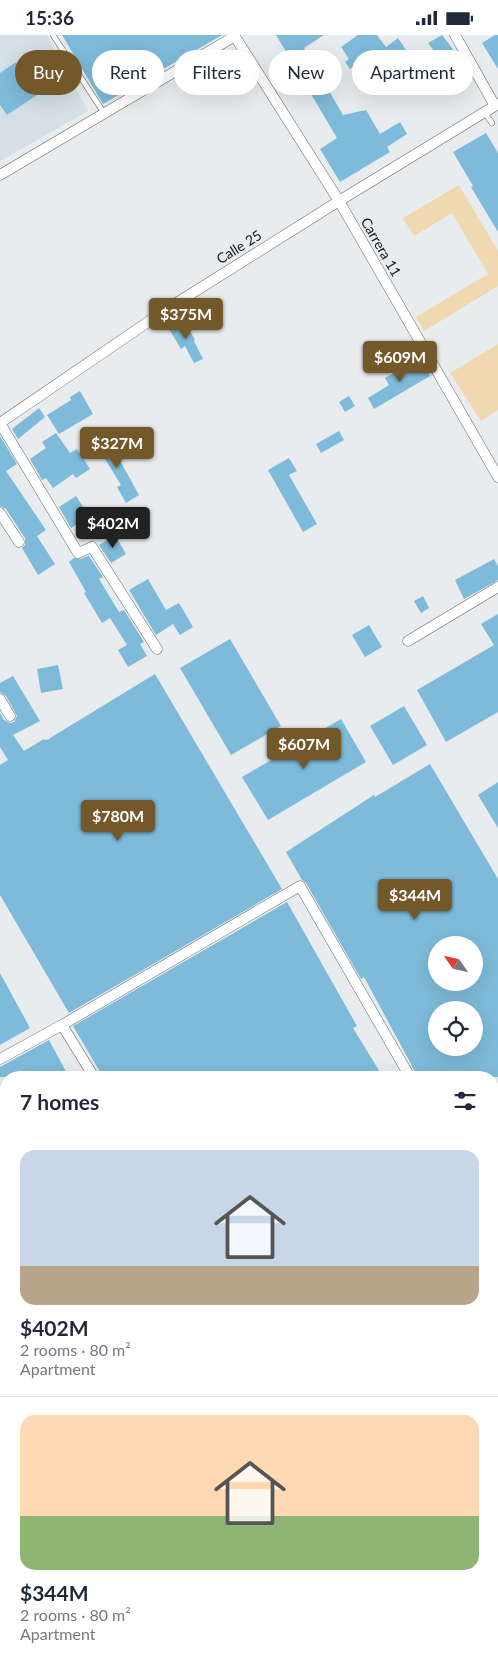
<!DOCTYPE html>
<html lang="en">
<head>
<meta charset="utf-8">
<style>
  :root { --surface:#fff; --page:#f2f2f3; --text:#1f2937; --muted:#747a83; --line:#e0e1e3; --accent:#73582a }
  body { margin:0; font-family:Lato,sans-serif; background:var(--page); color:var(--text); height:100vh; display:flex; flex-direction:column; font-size:19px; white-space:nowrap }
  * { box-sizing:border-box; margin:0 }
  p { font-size:16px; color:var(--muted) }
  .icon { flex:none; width:28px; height:28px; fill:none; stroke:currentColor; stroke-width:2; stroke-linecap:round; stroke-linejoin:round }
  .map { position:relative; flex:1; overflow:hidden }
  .panel { position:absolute; left:0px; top:1036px; width:499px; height:601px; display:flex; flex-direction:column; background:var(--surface); border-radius:20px 20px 0 0; box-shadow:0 5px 20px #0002 }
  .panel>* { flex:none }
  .hud { position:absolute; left:15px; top:15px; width:469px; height:45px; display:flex; gap:10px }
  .needle { width:32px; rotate:304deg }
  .tools { position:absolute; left:428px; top:901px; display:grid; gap:10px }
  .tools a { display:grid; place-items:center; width:55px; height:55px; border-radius:50%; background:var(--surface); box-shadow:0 5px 20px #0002; font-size:25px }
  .price { position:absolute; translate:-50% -42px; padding:0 11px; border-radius:5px; background:var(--accent); color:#fff; font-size:16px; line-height:32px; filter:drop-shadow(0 1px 2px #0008) }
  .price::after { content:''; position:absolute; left:50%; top:30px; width:15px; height:11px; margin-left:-8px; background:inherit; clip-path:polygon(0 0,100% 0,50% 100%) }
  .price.current { background:#222; color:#fff }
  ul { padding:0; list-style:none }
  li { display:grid; align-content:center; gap:10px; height:265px; padding:0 20px }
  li+li { border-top:1px solid var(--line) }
  li span { display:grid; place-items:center; height:155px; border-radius:15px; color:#555 }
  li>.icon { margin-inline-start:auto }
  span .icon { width:90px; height:90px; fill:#fffc; stroke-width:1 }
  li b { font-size:21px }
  h2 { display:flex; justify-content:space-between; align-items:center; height:60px; padding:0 20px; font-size:21px }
  .tag { padding:0 18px; border-radius:22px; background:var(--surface); box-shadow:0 5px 20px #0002; font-size:18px; line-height:45px }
  .tag.current { background:var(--accent); color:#fff }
  .status { display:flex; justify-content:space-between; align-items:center; height:35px; padding:0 25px; background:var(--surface); direction:ltr }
  .status svg { height:14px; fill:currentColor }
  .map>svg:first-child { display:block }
  .built { fill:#d4e0e6 }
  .green { fill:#f0d8b0 }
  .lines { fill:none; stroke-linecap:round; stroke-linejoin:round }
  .river { stroke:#e1c18d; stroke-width:21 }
  .building { fill:#7ebbda; fill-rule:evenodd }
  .lane-casing { stroke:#666a6c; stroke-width:6 }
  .street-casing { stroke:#666a6c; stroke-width:11 }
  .secondary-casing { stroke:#666a6c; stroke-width:16 }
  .lane { stroke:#fff; stroke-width:5 }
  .street { stroke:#fff; stroke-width:10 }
  .secondary { stroke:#fff; stroke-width:15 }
  .labels { text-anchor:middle; stroke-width:5; stroke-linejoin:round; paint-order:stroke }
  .street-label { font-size:14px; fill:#171819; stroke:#e8ecee }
</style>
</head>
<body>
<div class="status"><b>15:36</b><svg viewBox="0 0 49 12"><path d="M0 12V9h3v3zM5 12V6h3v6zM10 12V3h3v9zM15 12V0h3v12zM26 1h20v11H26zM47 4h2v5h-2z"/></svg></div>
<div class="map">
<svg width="498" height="1637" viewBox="0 0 498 1637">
  <rect width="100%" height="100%" fill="#e8ecee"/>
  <!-- built -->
  <path class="built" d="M0,0H47L88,76L0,126Z"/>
  <!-- green -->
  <path class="green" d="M459,150L498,216V251L424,296L416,282L488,239L452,178L414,201L403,183Z
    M498,309V375L481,386L450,338Z"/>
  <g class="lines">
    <!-- river -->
    <path class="river" d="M0,1416L6,1414
      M86,1631L91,1637"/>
  </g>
  <!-- building -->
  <path class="building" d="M62,0H222L103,69Z
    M276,0H324L304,13L343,80L366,75L380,99L400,87L407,99L387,112L390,117L340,147L320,114L337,103Z
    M358,0H377L386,12L398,3L406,15L392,24L398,33L389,40L394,46L377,59L356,30L350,34L345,27L349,24L341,12Z
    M442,0L455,17L462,30L448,38L441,25L428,8Z
    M495,0H498V34L482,8Z
    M16,27L37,60L7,80L0,70V38Z
    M486,98L498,118V197L471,152L473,151L453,117Z
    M184,285L195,305L194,306L203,324L194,328L185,311L181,314L169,294Z
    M420,323L430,341L374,374L368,363L389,350L385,343Z
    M80,356L93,379L59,399L47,380L71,365L70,362Z
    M349,361L355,371L345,377L339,367Z
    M39,373L45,382L18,404L12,394Z
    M339,396L344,405L321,418L316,409Z
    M102,397L115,421L117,420L139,460L126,468L117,452L121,450L92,403Z
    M56,398L70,418L77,414L90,434L76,443L73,439L53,453L46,443L42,445L30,424L46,413L42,407Z
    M0,401L17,429L6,436L46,495L37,501L55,529L38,540L22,513L25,510V503L6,474L0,471Z
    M289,423L297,436L289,440L317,489L303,497L268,435Z
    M76,461L89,481L71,493L59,472Z
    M115,500L126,519L111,528L99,510Z
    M89,521L103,542L99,544L119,577L124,575L144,607L140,609L147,621L128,632L118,615L127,610L110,583L102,588L84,558L86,557L69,527L74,523L80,524Z
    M494,524L498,531V545L464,564L455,545Z
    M148,544L166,575L179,568L193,592L180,600L173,589L156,600L129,555Z
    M423,561L429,573L421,578L414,566Z
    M498,579V677L446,707L417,655L494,610L481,589Z
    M369,590L382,612L365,622L352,600Z
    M230,604L281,691L231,720L180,633Z
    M58,630L63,654L41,658L37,634Z
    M155,639L282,854L69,978L0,860V730L8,725L0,712V678L4,685L10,688L14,687L17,681L6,661L0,657V648L13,641L40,686L13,700L24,716L44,704L45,705L50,704V703Z
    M404,671L427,710L393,730L370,691Z
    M341,684L366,727L268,785L242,742Z
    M430,729L498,844V1042H418L364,942L361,944L306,848L302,845L286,817L374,760L375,762ZM436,910H474V948H436ZM436,975H474V1012H436Z
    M498,747V793L478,760Z
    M287,867L357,991L353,993L383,1042H103L73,991Z
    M0,938L30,993L0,1010Z
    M49,1005L69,1042H0V1032Z"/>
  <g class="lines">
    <!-- lane casing -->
    <g class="lane-casing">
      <path id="lane" d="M53,0L104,78
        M484,77L492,88
        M356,1637L366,1631
        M386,1637L387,1634L391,1631"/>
    </g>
    <!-- street casing -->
    <g class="street-casing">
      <path id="street" d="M234,0L339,166L498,442
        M455,0L495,71
        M0,140L235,1
        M0,388L167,274L339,166L498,69
        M0,388L78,518L92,512L157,614
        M0,478L19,507
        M408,606L498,552
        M0,664L10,681
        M62,990L94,1042
        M0,1024L62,990L300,851L410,1042
        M492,1115L498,1112
        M492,1146L498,1155
        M0,1194L6,1204
        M492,1198L498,1194
        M0,1336L6,1332
        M492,1354L498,1350
        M492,1528L498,1525
        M492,1629L497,1637
        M430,1631L433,1637
        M262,1637L272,1631"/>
    </g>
    <!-- secondary casing -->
    <g class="secondary-casing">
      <path id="secondary" d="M492,1454L498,1451
        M209,1637L214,1631"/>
    </g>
    <!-- lane -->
    <use href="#lane" class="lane"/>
    <!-- street -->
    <use href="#street" class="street"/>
    <!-- secondary -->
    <use href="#secondary" class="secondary"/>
  </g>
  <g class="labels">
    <!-- street labels -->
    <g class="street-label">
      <text transform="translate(239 212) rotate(-32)" y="5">Calle 25</text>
      <text transform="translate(381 212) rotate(60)" y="5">Carrera 11</text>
    </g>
  </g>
</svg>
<div class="tools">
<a><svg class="needle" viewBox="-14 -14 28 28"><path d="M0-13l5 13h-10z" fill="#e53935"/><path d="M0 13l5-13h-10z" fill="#747a83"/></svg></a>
<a><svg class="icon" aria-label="locate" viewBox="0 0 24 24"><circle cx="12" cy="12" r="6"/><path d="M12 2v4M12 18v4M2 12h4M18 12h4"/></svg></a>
</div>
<b class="price" style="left:186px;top:305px">$375M</b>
<b class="price" style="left:400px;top:348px">$609M</b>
<b class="price" style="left:117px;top:434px">$327M</b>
<b class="price current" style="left:113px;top:514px">$402M</b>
<b class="price" style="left:304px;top:735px">$607M</b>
<b class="price" style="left:118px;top:807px">$780M</b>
<b class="price" style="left:415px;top:886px">$344M</b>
<div class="hud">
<a class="tag current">Buy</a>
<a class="tag">Rent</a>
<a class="tag">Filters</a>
<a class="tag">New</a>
<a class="tag">Apartment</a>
</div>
<section class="panel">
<h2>7 homes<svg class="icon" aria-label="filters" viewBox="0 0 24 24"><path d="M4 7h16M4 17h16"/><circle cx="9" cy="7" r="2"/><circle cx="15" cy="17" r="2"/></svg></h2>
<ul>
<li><span style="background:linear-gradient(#c9d6e8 75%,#b9a48a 0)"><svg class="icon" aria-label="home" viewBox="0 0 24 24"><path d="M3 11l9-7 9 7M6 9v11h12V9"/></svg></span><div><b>$402M</b><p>2 rooms · 80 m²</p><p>Apartment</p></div></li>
<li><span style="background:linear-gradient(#ffd9b3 65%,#8fb573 0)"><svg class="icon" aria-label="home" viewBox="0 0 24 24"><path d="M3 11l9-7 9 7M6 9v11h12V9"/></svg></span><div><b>$344M</b><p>2 rooms · 80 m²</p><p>Apartment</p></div></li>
</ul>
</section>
</div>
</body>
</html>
